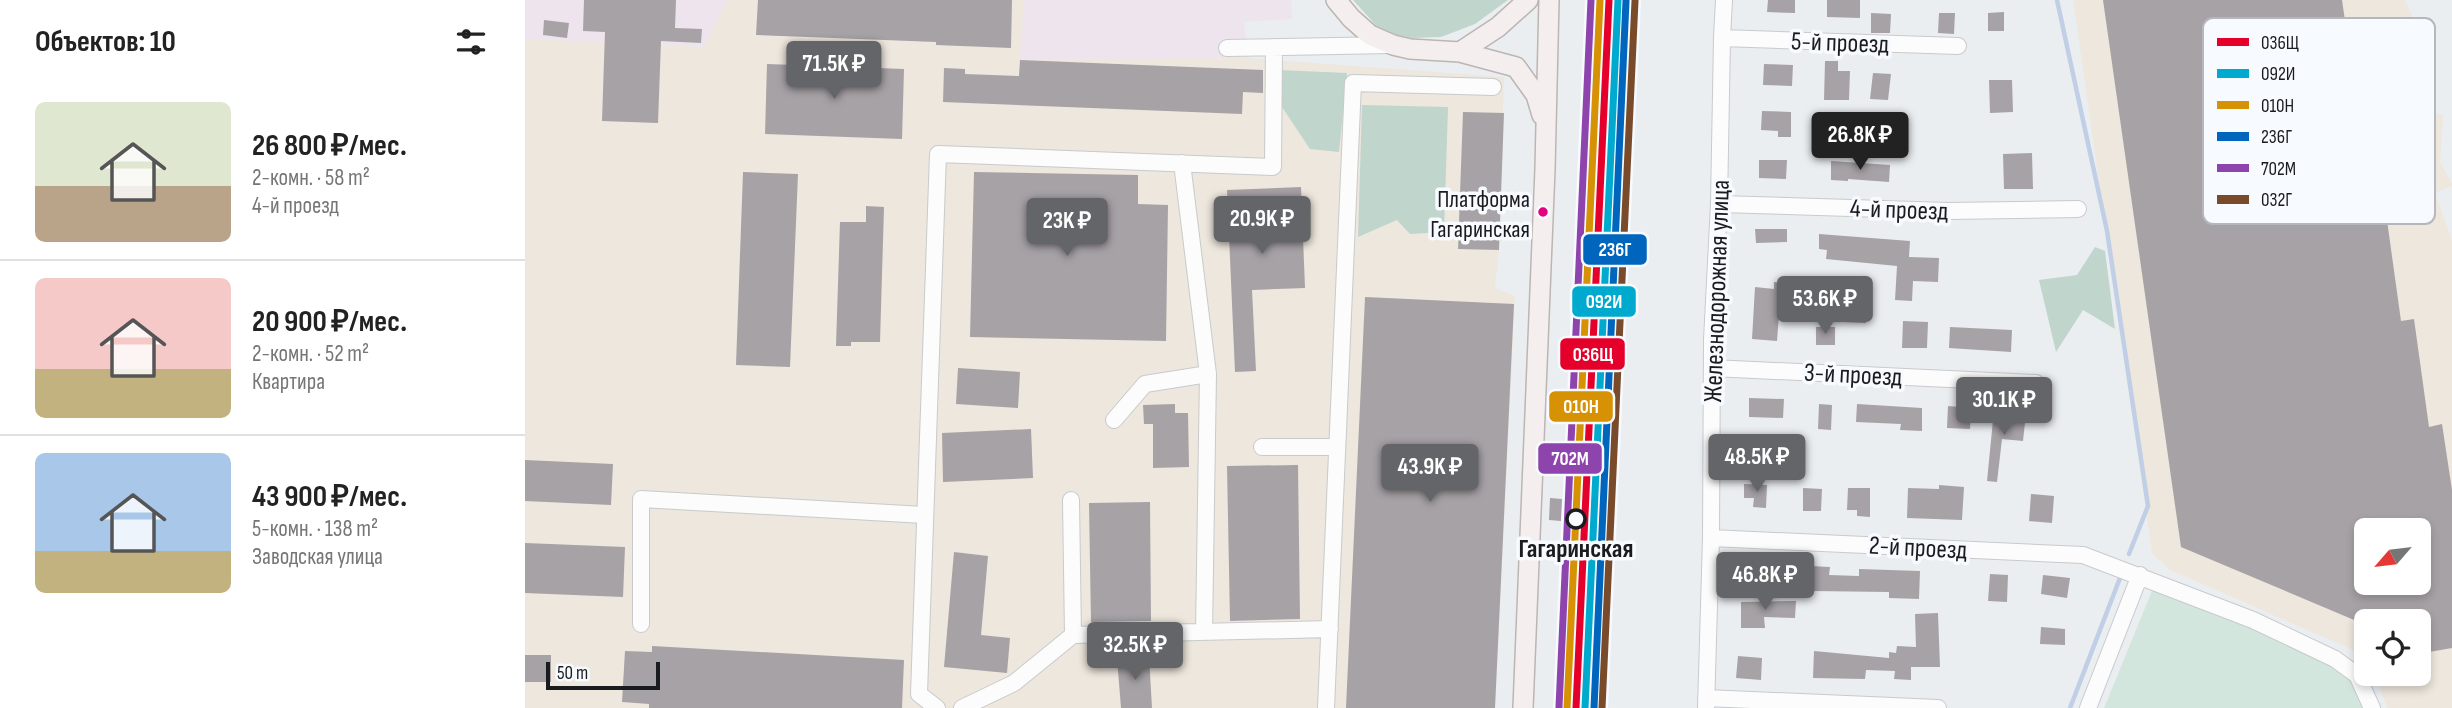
<!DOCTYPE html>
<html lang="ru">
<head>
<meta charset="utf-8">
<style>
  :root { --surface:#fff; --page:#f2f2f2; --text:#222; --muted:#767676; --line:#e0e0e0; --accent:#636568 }
  body { margin:0; font-family:"Sofia Sans Condensed",sans-serif; background:var(--page); color:var(--text); height:100vh; display:flex; flex-direction:column; font-size:26px; white-space:nowrap }
  * { box-sizing:border-box; margin:0 }
  p { font-size:23px; color:var(--muted) }
  .icon { flex:none; width:38px; height:38px; fill:none; stroke:currentColor; stroke-width:2; stroke-linecap:round; stroke-linejoin:round }
  .map { position:relative; flex:1; overflow:hidden }
  .sheet { display:flex; flex-direction:column; background:var(--surface); width:525px }
  .sheet>* { flex:none }
  .needle { width:46px; rotate:242deg }
  .tools { position:absolute; left:1829px; top:518px; display:grid; gap:14px }
  .tools a { display:grid; place-items:center; width:77px; height:77px; border-radius:10px; background:var(--surface); box-shadow:0 4px 10px #0003; font-size:35px }
  .scale { position:absolute; left:21px; bottom:18px; width:114px; box-sizing:border-box; padding-left:7px; border:4px solid #1a1b1e; border-top:0; font-size:19px; line-height:24px; white-space:nowrap; color:#1a1b1e; -webkit-text-stroke:5px #f7faff; paint-order:stroke }
  .price { position:absolute; translate:-50% -60px; padding:0 16px; border-radius:7px; background:var(--accent); color:#fff; font-size:23px; line-height:46px; filter:drop-shadow(0 2px 4px #0008) }
  .price::after { content:''; position:absolute; left:50%; top:42px; width:21px; height:16px; margin-left:-10px; background:inherit; clip-path:polygon(0 0,100% 0,50% 100%) }
  .price.current { background:#222; color:#fff }
  ul { padding:0; list-style:none }
  li { display:flex; align-items:center; gap:21px; height:175px; padding:0 35px }
  li+li { border-top:2px solid var(--line) }
  li span { display:grid; place-items:center; flex:none; width:196px; height:140px; border-radius:10px; color:#555 }
  li>.icon { margin-inline-start:auto }
  span .icon { width:84px; height:84px; fill:#fffc; stroke-width:1 }
  li b { font-size:30px }
  h2 { display:flex; justify-content:space-between; align-items:center; height:84px; padding:0 35px; font-size:30px }
  main { display:flex; flex:1; min-height:0 }
  .map>svg:first-child { display:block }
  .commercial { fill:#eee4ed }
  .industrial { fill:#ede7dd; fill-rule:evenodd }
  .green { fill:#d3e6de }
  .forest { fill:#c0d5cb }
  .lines { fill:none; stroke-linecap:round; stroke-linejoin:round }
  .stream { stroke:#c0cee6; stroke-width:4.5 }
  .building { fill:#a7a2a6; fill-rule:evenodd }
  .minor-casing { stroke:#c8cacd; stroke-width:18 }
  .major-casing { stroke:#bcb5b3; stroke-width:22 }
  .minor { stroke:#fcfcfd; stroke-width:16 }
  .major { stroke:#f4efee; stroke-width:19 }
  .rail-1-casing { stroke:#f7faff; stroke-width:12 }
  .rail-2-casing { stroke:#f7faff; stroke-width:12 }
  .rail-3-casing { stroke:#f7faff; stroke-width:12 }
  .rail-4-casing { stroke:#f7faff; stroke-width:12 }
  .rail-5-casing { stroke:#f7faff; stroke-width:12 }
  .rail-6-casing { stroke:#f7faff; stroke-width:12 }
  .rail-1 { stroke:#e4002b; stroke-width:7 }
  .rail-2 { stroke:#00a9ce; stroke-width:7 }
  .rail-3 { stroke:#d69104; stroke-width:7 }
  .rail-4 { stroke:#0065bd; stroke-width:7 }
  .rail-5 { stroke:#8e44ad; stroke-width:7 }
  .rail-6 { stroke:#7a4b2a; stroke-width:7 }
  .bus-dot { fill:#e5007d; stroke:#f7faff; stroke-width:2.5 }
  .stop-dot { fill:#f7faff; stroke:#1a1b1e; stroke-width:3.5 }
  .labels { text-anchor:middle; stroke-width:7; stroke-linejoin:round; paint-order:stroke }
  .bus-label { font-size:24px; fill:#1a1b1e; stroke:#f7faff; text-anchor:end }
  .street-label { font-size:26px; fill:#1a1b1e; stroke:#f7faff }
  .stop-label { font-size:26px; font-weight:bold; fill:#1a1b1e; stroke:#f7faff }
  .key { fill:#f7faff; stroke:#b5b7bc; stroke-width:2 }
  .key-label { font-size:19px; fill:#1a1b1e }
  .line-badge { stroke:#f7faff; stroke-width:2.5 }
  .badge-label { font-size:19px; text-anchor:middle; font-weight:bold; fill:#fff }
</style>
</head>
<body>
<main>
<section class="sheet">
<h2>Объектов: 10<svg class="icon" aria-label="filters" viewBox="0 0 24 24"><path d="M4 7h16M4 17h16"/><circle cx="9" cy="7" r="2"/><circle cx="15" cy="17" r="2"/></svg></h2>
<ul>
<li><span style="background:linear-gradient(#dfe7d0 60%,#b9a48a 0)"><svg class="icon" aria-label="home" viewBox="0 0 24 24"><path d="M3 11l9-7 9 7M6 9v11h12V9"/></svg></span><div><b>26 800 ₽/мес.</b><p>2-комн. · 58 m²</p><p>4-й проезд</p></div></li>
<li><span style="background:linear-gradient(#f6c9c9 65%,#c2b280 0)"><svg class="icon" aria-label="home" viewBox="0 0 24 24"><path d="M3 11l9-7 9 7M6 9v11h12V9"/></svg></span><div><b>20 900 ₽/мес.</b><p>2-комн. · 52 m²</p><p>Квартира</p></div></li>
<li><span style="background:linear-gradient(#a9c7e8 70%,#c2b280 0)"><svg class="icon" aria-label="home" viewBox="0 0 24 24"><path d="M3 11l9-7 9 7M6 9v11h12V9"/></svg></span><div><b>43 900 ₽/мес.</b><p>5-комн. · 138 m²</p><p>Заводская улица</p></div></li>
</ul>
</section>
<div class="map">
<svg width="1927" height="708" viewBox="0 0 1927 708">
  <rect width="100%" height="100%" fill="#ebeef1"/>
  <!-- commercial -->
  <path class="commercial" d="M0,0H203L179,47L0,39Z
    M499,0H766L767,19L719,22L723,58L495,60Z"/>
  <!-- industrial -->
  <path class="industrial" d="M203,0H499L495,60L723,58L979,77L974,250L970,288L990,296L970,708H0V39L178,47Z
    M1548,0H1880L1900,45L1891,112L1918,115L1915,162L1927,183V186L1910,193L1927,241V708H1862L1850,674H1894V621H1841V661L1828,650L1645,570L1627,553ZM1841,530H1894V583H1841Z"/>
  <!-- green -->
  <path class="green" d="M1631,581L1810,659L1847,708H1579Z"/>
  <!-- forest -->
  <path class="forest" d="M828,0H983L950,24L916,37L887,38L857,32Z
    M753,70L822,73L814,152L785,149L751,98Z
    M837,105L923,107L919,232L885,234L872,220L833,237Z
    M1570,247L1580,251L1590,329L1558,310L1531,352L1514,280L1552,275Z"/>
  <g class="lines">
    <!-- stream -->
    <path class="stream" d="M1532,0L1582,231L1623,506L1604,554
      M1545,708L1595,578"/>
  </g>
  <!-- building -->
  <path class="building" d="M59,0H151L150,28L177,29L176,43L136,41L133,123L77,121L80,32L58,31Z
    M233,0H487L486,48L411,45V42L231,35Z
    M1243,0H1270V13L1242,12Z
    M1302,0H1335V18L1302,17Z
    M1578,0H1817L1848,215L1861,213L1876,321L1889,319L1904,427L1917,424L1927,490V648L1904,652L1894,648V621H1841V625L1656,547ZM1841,530H1894V583H1841Z
    M1479,12V31H1463V13Z
    M1346,13L1366,14L1365,33H1346Z
    M1414,13H1430L1429,34L1413,33Z
    M19,20L44,23L42,38L18,35Z
    M495,60L738,70V93L718,92L717,114L418,102L419,68L440,69V74L494,76Z
    M1300,61H1313V71H1325L1324,100H1299Z
    M242,64L379,69L377,139L240,134Z
    M1239,64L1268,65L1267,86L1238,85Z
    M1348,73L1366,74L1363,100L1345,99Z
    M1464,80H1487L1488,112L1465,113Z
    M1237,111L1266,112V137H1253V131L1236,130Z
    M938,112L979,113L974,250L933,249Z
    M1507,153L1508,189H1479L1478,154Z
    M1234,160H1262L1261,179L1234,178Z
    M1306,161L1365,165L1364,182L1323,179V181L1306,180Z
    M218,172L273,174L265,367L211,365Z
    M449,172L613,175V204L643,205L641,341L445,337Z
    M776,187L780,288L727,290L731,371L710,372L702,190Z
    M341,206L359,207L355,342H326V346H311L315,222H341Z
    M1230,229H1262V242L1231,243Z
    M1294,234L1385,241L1384,257L1414,258L1413,282L1388,281L1387,301L1370,300L1372,266L1301,259L1302,250L1294,249Z
    M1249,282L1263,283L1261,303L1255,302L1252,341L1227,339L1230,287L1249,289Z
    M840,297L989,304L970,708H821Z
    M1320,300H1342L1341,323L1319,322Z
    M1378,321L1403,322L1402,348H1377Z
    M1291,327H1310V345H1291Z
    M1425,327L1487,330L1486,352L1424,348Z
    M433,368L495,372L493,408L431,404Z
    M1224,398L1259,399L1258,418L1224,417Z
    M650,404V413H663L664,467L628,468V424H619L618,405Z
    M1294,404L1307,405L1306,430L1293,429Z
    M1332,404L1397,408V431L1375,430L1376,424L1331,422Z
    M1423,406L1446,408L1445,429L1422,428Z
    M1469,410L1501,413L1498,441L1477,439L1472,482L1462,481Z
    M506,429L508,478L418,482L417,433Z
    M0,460L88,464L86,505L0,501Z
    M773,465L775,619L705,621L702,466Z
    M1219,484L1242,485L1241,508L1228,507L1229,498H1219Z
    M1414,485L1439,487L1437,520L1382,518L1383,488L1414,489Z
    M1278,488L1297,489L1296,511H1278Z
    M1323,488H1345V517L1332,516V510H1322Z
    M1506,494L1529,496L1527,523L1504,521Z
    M1025,498L1037,499L1036,521L1024,520Z
    M625,502L626,621L566,622L564,503Z
    M0,543L100,547L98,597L0,593Z
    M429,552L463,556L456,635L485,638L482,673L419,667Z
    M1218,560L1240,562L1238,582L1216,580Z
    M1286,566L1305,567L1304,575L1334,576V569L1395,571L1394,599L1364,598V592L1286,591Z
    M1465,574L1483,575L1482,602L1463,601Z
    M1518,575L1545,578L1542,598L1516,594Z
    M1271,601L1270,618L1239,617L1240,628H1216V602Z
    M1413,613L1415,667H1386V680L1369,679L1370,671L1341,670L1340,679L1288,678L1289,651L1364,658V652L1371,653L1372,646L1391,647L1390,614Z
    M1516,627L1540,629V645L1515,644Z
    M127,646L379,660L377,708H124V704L97,702L100,651L127,652Z
    M0,655H26V682H0Z
    M624,656L627,708H596L592,658Z
    M1213,656L1237,658L1236,680L1211,678Z"/>
  <g class="lines">
    <!-- minor casing -->
    <g class="minor-casing">
      <path id="minor" d="M1197,38L1433,46
        M702,48L866,45
        M657,163L683,374L679,632
        M1194,204L1423,211L1553,209
        M1187,368L1511,383
        M589,420L620,384L683,374
        M737,447H812
        M546,500L548,635
        M1186,538L1558,555L1728,620L1810,659L1832,675L1847,708
        M116,624V499L399,515
        M1181,698L1413,708
        M412,708L394,694L413,154L748,167L749,47
        M437,708L489,683L548,635L805,629
        M801,708L828,83L968,87
        M1181,708L1186,538L1187,340L1194,204L1197,38L1199,0
        M1563,708L1615,575"/>
    </g>
    <!-- major casing -->
    <g class="major-casing">
      <path id="major" d="M811,0L826,18L845,35L868,45L885,49L935,52L991,67L1011,95L1017,115
        M935,52L973,27L1003,0
        M998,708L1020,169L1024,0"/>
    </g>
    <!-- minor -->
    <use href="#minor" class="minor"/>
    <!-- major -->
    <use href="#major" class="major"/>
    <!-- rail-1 casing -->
    <g class="rail-1-casing">
      <path id="rail-1" d="M1051,708L1084,0"/>
    </g>
    <!-- rail-2 casing -->
    <g class="rail-2-casing">
      <path id="rail-2" d="M1060,708L1093,0"/>
    </g>
    <!-- rail-3 casing -->
    <g class="rail-3-casing">
      <path id="rail-3" d="M1042,708L1075,0"/>
    </g>
    <!-- rail-4 casing -->
    <g class="rail-4-casing">
      <path id="rail-4" d="M1069,708L1101,1"/>
    </g>
    <!-- rail-5 casing -->
    <g class="rail-5-casing">
      <path id="rail-5" d="M1034,707L1066,0"/>
    </g>
    <!-- rail-6 casing -->
    <g class="rail-6-casing">
      <path id="rail-6" d="M1077,708L1110,1"/>
    </g>
    <!-- rail-1 -->
    <use href="#rail-1" class="rail-1"/>
    <!-- rail-2 -->
    <use href="#rail-2" class="rail-2"/>
    <!-- rail-3 -->
    <use href="#rail-3" class="rail-3"/>
    <!-- rail-4 -->
    <use href="#rail-4" class="rail-4"/>
    <!-- rail-5 -->
    <use href="#rail-5" class="rail-5"/>
    <!-- rail-6 -->
    <use href="#rail-6" class="rail-6"/>
  </g>
  <!-- markers -->
  <circle class="bus-dot" cx="1018" cy="212" r="6"/>
  <circle class="stop-dot" cx="1051" cy="519" r="9"/>
  <g class="labels">
    <!-- bus labels -->
    <g class="bus-label">
      <text x="1005" y="207">Платформа<tspan x="1005" dy="30">Гагаринская</tspan></text>
    </g>
    <!-- street labels -->
    <g class="street-label">
      <text transform="translate(1315 42) rotate(2)" y="9">5-й проезд</text>
      <text transform="translate(1374 209) rotate(2)" y="9">4-й проезд</text>
      <text transform="translate(1191 291) rotate(-88)" y="9">Железнодорожная улица</text>
      <text transform="translate(1328 374) rotate(3)" y="9">3-й проезд</text>
      <text transform="translate(1393 547) rotate(3)" y="9">2-й проезд</text>
    </g>
    <!-- stop labels -->
    <g class="stop-label">
      <text x="1051" y="557">Гагаринская</text>
    </g>
  </g>
  <!-- legend -->
  <rect x="1678" y="18" width="232" height="206" rx="10" class="key"/>
  <rect x="1692" y="38" width="32" height="8" fill="#e4002b"/>
  <rect x="1692" y="69" width="32" height="9" fill="#00a9ce"/>
  <rect x="1692" y="101" width="32" height="8" fill="#d69104"/>
  <rect x="1692" y="132" width="32" height="9" fill="#0065bd"/>
  <rect x="1692" y="164" width="32" height="8" fill="#8e44ad"/>
  <rect x="1692" y="195" width="32" height="9" fill="#7a4b2a"/>
  <g class="key-label">
    <text x="1736" y="49">036Щ</text>
    <text x="1736" y="80">092И</text>
    <text x="1736" y="112">010Н</text>
    <text x="1736" y="143">236Г</text>
    <text x="1736" y="175">702М</text>
    <text x="1736" y="206">032Г</text>
  </g>
  <g class="line-badge">
    <rect x="1057" y="233" width="66" height="33" rx="7" fill="#0065bd"/>
    <rect x="1046" y="285" width="66" height="33" rx="7" fill="#00a9ce"/>
    <rect x="1034" y="337" width="67" height="34" rx="7" fill="#e4002b"/>
    <rect x="1023" y="390" width="66" height="33" rx="7" fill="#d69104"/>
    <rect x="1012" y="442" width="66" height="33" rx="7" fill="#8e44ad"/>
  </g>
  <g class="badge-label">
    <text x="1090" y="256">236Г</text>
    <text x="1079" y="308">092И</text>
    <text x="1068" y="361">036Щ</text>
    <text x="1056" y="413">010Н</text>
    <text x="1045" y="465">702М</text>
  </g>
</svg>
<div class="tools">
<a><svg class="needle" viewBox="-14 -14 28 28"><path d="M0-13l5 13h-10z" fill="#e53935"/><path d="M0 13l5-13h-10z" fill="#767676"/></svg></a>
<a><svg class="icon" aria-label="locate" viewBox="0 0 24 24"><circle cx="12" cy="12" r="6"/><path d="M12 2v4M12 18v4M2 12h4M18 12h4"/></svg></a>
</div>
<div class="scale">50 m</div>
<b class="price" style="left:309px;top:101px">71.5K ₽</b>
<b class="price current" style="left:1335px;top:172px">26.8K ₽</b>
<b class="price" style="left:737px;top:256px">20.9K ₽</b>
<b class="price" style="left:542px;top:258px">23K ₽</b>
<b class="price" style="left:1300px;top:336px">53.6K ₽</b>
<b class="price" style="left:1479px;top:437px">30.1K ₽</b>
<b class="price" style="left:1232px;top:494px">48.5K ₽</b>
<b class="price" style="left:905px;top:504px">43.9K ₽</b>
<b class="price" style="left:1240px;top:612px">46.8K ₽</b>
<b class="price" style="left:610px;top:682px">32.5K ₽</b>
</div>
</main>
</body>
</html>
